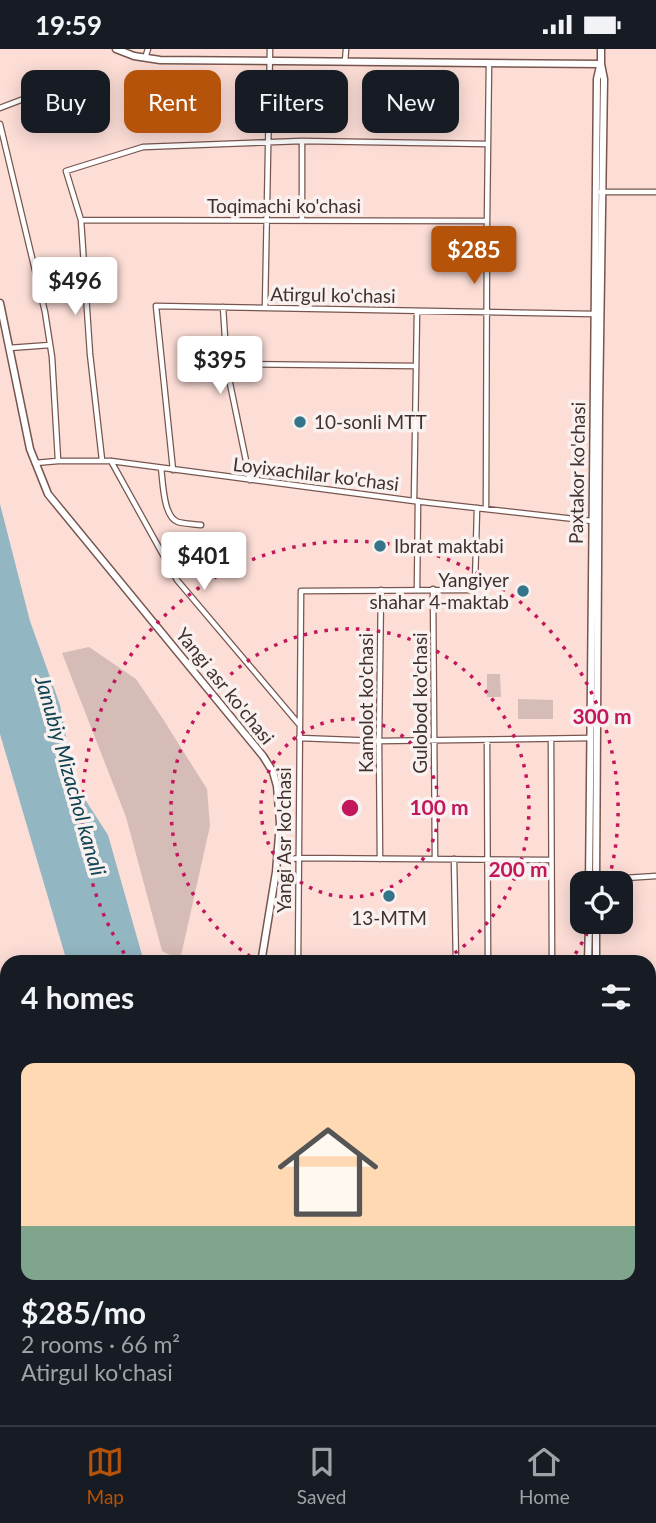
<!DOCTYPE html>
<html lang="en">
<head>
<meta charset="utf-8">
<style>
  :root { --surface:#171b24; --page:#20242c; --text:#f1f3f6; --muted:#9ea1a6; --line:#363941; --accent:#b45309 }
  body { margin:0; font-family:Lato,sans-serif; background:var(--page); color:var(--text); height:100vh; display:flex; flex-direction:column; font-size:26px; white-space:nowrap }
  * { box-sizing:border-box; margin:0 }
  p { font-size:23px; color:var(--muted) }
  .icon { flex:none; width:38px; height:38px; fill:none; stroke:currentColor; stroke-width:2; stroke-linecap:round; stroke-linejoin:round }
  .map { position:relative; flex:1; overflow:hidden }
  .drawer { position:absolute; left:0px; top:906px; width:656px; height:471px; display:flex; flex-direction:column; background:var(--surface); border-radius:21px 21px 0 0; box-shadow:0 4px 18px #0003 }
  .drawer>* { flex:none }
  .hud { position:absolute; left:21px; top:21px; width:614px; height:63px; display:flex; gap:14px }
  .buttons { position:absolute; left:570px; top:822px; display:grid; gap:14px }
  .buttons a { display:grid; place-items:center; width:63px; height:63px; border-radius:14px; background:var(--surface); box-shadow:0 4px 18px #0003; font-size:35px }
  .price { position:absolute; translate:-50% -60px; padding:0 16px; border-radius:7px; background:#fff; color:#222; font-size:23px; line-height:46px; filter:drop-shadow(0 2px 4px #0008) }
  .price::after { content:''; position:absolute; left:50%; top:42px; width:21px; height:16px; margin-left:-10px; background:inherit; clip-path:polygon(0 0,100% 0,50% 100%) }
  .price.current { background:var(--accent); color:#fff }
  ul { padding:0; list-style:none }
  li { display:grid; align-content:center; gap:14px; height:371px; padding:0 21px }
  li span { display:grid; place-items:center; height:217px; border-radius:14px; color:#555 }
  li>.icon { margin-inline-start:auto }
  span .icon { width:126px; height:126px; fill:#fffc; stroke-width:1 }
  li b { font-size:30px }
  h2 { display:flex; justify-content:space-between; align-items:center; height:84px; padding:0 21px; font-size:30px }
  .pill { padding:0 24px; border-radius:14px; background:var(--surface); box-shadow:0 4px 18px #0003; font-size:24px; line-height:63px }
  .pill.current { background:var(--accent); color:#fff }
  .status { display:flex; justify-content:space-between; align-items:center; height:49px; padding:0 35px; background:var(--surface); direction:ltr }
  .status svg { height:19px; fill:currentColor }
  .menu { display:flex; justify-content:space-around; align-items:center; height:98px; border-top:2px solid var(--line); background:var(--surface); font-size:19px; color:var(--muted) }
  .menu a { display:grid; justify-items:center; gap:4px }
  .menu .current { color:var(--accent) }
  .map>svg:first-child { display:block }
  .green { fill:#d6bcb6 }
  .water { fill:#93b6c3 }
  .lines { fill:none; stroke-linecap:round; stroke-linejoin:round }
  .street-casing { stroke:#76564f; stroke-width:7 }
  .secondary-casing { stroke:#76564f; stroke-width:9 }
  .street { stroke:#fff; stroke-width:4.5 }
  .secondary { stroke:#fff; stroke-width:6 }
  .ring { fill:none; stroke:#c2185b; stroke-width:3.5; stroke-dasharray:3.5 7 }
  .poi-dot { fill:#357589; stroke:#f9f1ef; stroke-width:2.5 }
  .labels { text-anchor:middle; stroke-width:7; stroke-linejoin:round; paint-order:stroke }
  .street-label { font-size:19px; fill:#40312e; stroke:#f9f1ef }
  .poi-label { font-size:19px; fill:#40312e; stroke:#f9f1ef; text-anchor:start }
  .water-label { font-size:21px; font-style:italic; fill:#104352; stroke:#f9f1ef }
  .centre { fill:#c2185b; stroke:#f9f1ef; stroke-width:3.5 }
  .ring-label { font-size:21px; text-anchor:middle; font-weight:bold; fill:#c2185b; stroke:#f9f1ef; stroke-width:7; stroke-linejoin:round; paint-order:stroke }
</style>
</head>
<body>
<div class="status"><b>19:59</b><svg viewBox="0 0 49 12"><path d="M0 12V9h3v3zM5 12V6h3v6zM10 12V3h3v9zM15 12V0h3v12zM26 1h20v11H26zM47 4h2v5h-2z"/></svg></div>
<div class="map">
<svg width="656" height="1376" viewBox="0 0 656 1376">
  <rect width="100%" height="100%" fill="#fdded7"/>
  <!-- green -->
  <path class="green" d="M89,598L136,630L163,670L207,740L210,777L180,911L162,902L126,768L62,604Z
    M487,625H500L501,648H487Z
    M518,650L553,651V670H518Z
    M7,1187V1370H32L31,1376H0V1188Z
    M134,1370H172L171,1376H133Z"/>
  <!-- water -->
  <path class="water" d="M0,455L30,572L60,656L75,735L108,786L144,913H67L0,685Z
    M50,1370H123L122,1376H49Z"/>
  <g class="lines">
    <!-- street casing -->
    <g class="street-casing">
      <path id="street" d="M145,9L148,0
        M345,13L346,0
        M0,59L34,46L74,35
        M0,75L45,263L52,308L58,411
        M302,92V171
        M601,143H656
        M81,171L487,172
        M223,258L227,320L250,431
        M265,259L270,0
        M9,299L50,296
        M227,315L416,317
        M102,411L90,305L81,171L66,122L143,98L302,92L488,95
        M111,412L177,531L298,674
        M35,414L58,412H111L414,452L592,472
        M161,419C163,432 163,468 178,473C185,475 194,475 201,476
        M173,421L156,257L594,265
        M414,452L417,262
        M486,460L487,172L489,14
        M417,540L418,452
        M433,540L435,810
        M299,689L379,692L591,689
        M551,690L552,914
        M487,691L488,914
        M380,810L379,692L381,541
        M454,810L456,914
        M277,812L299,809L551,811
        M594,831L656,827
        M298,914L301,542L470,541L475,536L477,459
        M0,951L7,975
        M0,1055H7
        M649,1070L656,1069
        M0,1135L7,1108
        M246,1370L250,1376
        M260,1376L262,1370
        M415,1376L416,1370
        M481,1376V1370"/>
    </g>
    <!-- secondary casing -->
    <g class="secondary-casing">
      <path id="secondary" d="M116,0L134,7L160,11L601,15
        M0,254L30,400L48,445L263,707L273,723L277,737L280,774L276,823L261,914
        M589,835L597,30L600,17
        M596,835L599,359L604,30L601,15V0
        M588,914L589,873
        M596,914V873
        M0,1156L7,1158
        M649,1210L656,1211
        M183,1376L184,1370
        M584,1376V1370
        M590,1376V1370"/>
    </g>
    <!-- street -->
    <use href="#street" class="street"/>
    <!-- secondary -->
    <use href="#secondary" class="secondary"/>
  </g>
  <!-- distance rings -->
  <g class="ring">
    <circle cx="350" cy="759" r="89"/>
    <path d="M259 913A179 179 0 1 1 441 913"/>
    <path d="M592 874A268 268 0 0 1 570 913M130 913A268 268 0 1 1 608 833"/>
  </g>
  <!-- markers -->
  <g class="poi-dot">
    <circle cx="300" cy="373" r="7"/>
    <circle cx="380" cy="497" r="7"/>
    <circle cx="523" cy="542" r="7"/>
    <circle cx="389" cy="847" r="7"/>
  </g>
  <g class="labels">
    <!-- street labels -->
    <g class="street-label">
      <text x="284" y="164">Toqimachi ko'chasi</text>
      <text transform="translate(333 246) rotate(1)" y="7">Atirgul ko'chasi</text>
      <text transform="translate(577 424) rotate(-89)" y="7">Paxtakor ko'chasi</text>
      <text transform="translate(316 425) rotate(7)" y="7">Loyixachilar ko'chasi</text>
      <text transform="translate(225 637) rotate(51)" y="7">Yangi asr ko'chasi</text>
      <text transform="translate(366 654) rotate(-90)" y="7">Kamolot ko'chasi</text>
      <text transform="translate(420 654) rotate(-90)" y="7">Gulobod ko'chasi</text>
      <text transform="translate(284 791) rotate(-90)" y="7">Yangi Asr ko'chasi</text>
    </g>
    <!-- poi labels -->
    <g class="poi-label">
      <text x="314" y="380">10-sonli MTT</text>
      <text x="394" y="504">Ibrat maktabi</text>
      <text x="509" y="538" text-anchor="end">Yangiyer<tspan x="509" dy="22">shahar 4-maktab</tspan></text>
      <text x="389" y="876" text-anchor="middle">13-MTM</text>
    </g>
    <!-- water labels -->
    <g class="water-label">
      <text transform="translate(70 727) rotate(74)" y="7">Janubiy Mizachol kanali</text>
    </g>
  </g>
  <circle cx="350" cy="759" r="10" class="centre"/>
  <g class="ring-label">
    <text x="602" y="675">300 m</text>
    <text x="439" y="766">100 m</text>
    <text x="518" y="828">200 m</text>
  </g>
</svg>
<div class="buttons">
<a><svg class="icon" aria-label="locate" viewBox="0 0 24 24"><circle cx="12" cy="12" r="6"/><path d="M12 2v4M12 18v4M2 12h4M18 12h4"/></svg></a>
</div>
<b class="price current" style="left:474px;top:237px">$285</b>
<b class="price" style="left:75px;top:268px">$496</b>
<b class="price" style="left:220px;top:347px">$395</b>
<b class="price" style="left:204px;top:543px">$401</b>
<div class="hud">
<a class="pill">Buy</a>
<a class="pill current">Rent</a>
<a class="pill">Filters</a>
<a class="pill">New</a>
</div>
<section class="drawer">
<h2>4 homes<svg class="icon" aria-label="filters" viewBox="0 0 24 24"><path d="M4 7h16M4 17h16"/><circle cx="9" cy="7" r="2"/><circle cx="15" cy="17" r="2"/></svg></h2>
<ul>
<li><span style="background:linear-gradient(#ffd9b3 75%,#7fa58c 0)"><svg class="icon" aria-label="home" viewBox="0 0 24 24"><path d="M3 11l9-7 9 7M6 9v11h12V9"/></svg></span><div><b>$285/mo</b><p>2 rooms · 66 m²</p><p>Atirgul ko'chasi</p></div></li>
</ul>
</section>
</div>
<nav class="menu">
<a class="current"><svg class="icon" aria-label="map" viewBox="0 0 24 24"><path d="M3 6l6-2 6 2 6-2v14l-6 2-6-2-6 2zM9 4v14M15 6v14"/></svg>Map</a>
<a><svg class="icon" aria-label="saved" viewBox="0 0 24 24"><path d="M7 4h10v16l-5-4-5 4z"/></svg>Saved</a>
<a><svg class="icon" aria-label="home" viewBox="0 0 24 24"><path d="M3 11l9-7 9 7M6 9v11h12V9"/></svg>Home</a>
</nav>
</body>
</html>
